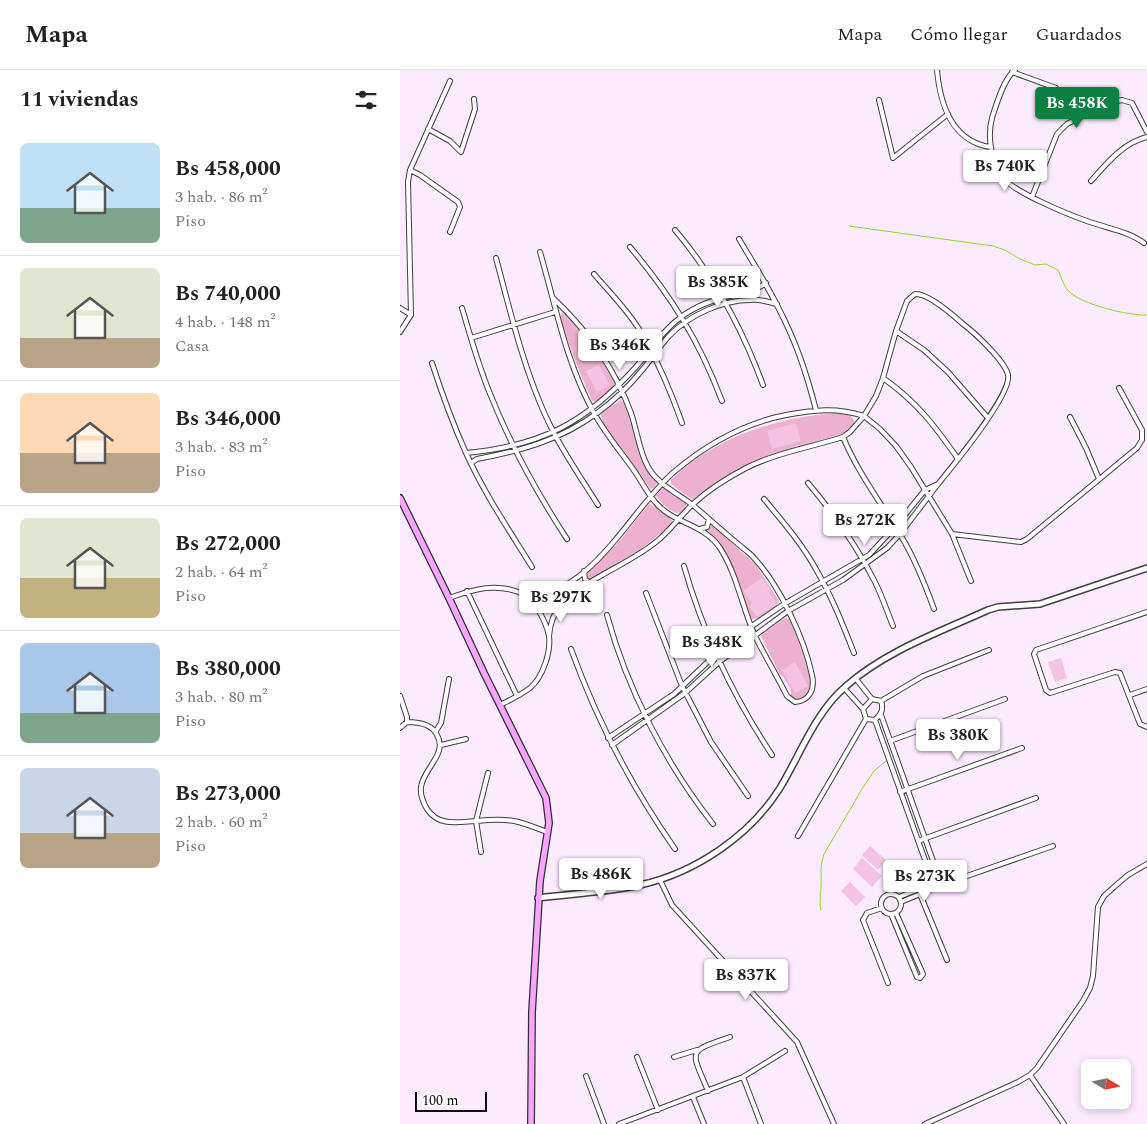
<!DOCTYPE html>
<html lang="es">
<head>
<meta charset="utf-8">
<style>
  :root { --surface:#fff; --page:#f2f2f2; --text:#222; --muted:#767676; --line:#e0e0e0; --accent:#0b8043 }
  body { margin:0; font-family:Spectral,serif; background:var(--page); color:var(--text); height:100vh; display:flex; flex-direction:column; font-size:19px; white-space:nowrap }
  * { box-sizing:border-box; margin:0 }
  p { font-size:16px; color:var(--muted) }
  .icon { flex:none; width:28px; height:28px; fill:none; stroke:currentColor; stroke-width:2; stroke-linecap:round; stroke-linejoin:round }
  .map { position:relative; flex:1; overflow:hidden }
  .details { display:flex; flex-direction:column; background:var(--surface); width:400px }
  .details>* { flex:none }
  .needle { width:32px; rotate:100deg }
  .buttons { position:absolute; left:681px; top:989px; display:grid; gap:10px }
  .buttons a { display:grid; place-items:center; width:50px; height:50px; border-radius:8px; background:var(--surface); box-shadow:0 2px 8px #0003; font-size:25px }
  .scale { position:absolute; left:15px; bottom:12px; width:72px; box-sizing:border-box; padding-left:5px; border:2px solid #0c0c0c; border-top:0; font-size:14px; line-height:18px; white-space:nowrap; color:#0c0c0c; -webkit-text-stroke:4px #fff; paint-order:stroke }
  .price { position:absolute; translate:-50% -42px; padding:0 11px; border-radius:5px; background:#fff; color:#222; font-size:16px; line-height:32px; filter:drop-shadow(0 1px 2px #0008) }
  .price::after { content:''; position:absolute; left:50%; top:30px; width:15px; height:11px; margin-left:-8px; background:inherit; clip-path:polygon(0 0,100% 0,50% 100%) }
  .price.current { background:var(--accent); color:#fff }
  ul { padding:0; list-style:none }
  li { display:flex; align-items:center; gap:15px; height:125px; padding:0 20px }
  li+li { border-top:1px solid var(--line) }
  li span { display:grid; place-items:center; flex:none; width:140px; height:100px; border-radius:8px; color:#555 }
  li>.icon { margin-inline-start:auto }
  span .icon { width:60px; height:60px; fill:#fffc; stroke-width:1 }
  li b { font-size:21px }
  h2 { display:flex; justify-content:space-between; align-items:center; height:60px; padding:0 20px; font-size:21px }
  header { display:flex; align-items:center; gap:30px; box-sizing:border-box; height:70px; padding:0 25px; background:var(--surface); border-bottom:1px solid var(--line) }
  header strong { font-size:24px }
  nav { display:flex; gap:28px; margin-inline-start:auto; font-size:18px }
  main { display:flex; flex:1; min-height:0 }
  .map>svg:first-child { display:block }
  .green { fill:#edb0ce }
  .pitch { fill:#f3c3e1 }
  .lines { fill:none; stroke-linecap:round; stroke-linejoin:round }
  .stream { stroke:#8dda2a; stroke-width:1 }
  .minor-casing { stroke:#3f3f3f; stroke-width:6 }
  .tertiary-casing { stroke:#3f3f3f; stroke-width:8 }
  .secondary-casing { stroke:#2e2e2e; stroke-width:8 }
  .minor { stroke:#fff; stroke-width:4 }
  .tertiary { stroke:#fff; stroke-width:5 }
  .secondary { stroke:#f8a5ff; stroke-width:5.5 }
</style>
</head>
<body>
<header>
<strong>Mapa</strong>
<nav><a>Mapa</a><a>Cómo llegar</a><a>Guardados</a></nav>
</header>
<main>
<section class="details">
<h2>11 viviendas<svg class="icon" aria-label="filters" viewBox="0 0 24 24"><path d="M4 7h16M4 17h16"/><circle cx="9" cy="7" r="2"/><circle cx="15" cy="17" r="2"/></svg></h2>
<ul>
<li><span style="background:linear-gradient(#bfe0f5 65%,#7fa58c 0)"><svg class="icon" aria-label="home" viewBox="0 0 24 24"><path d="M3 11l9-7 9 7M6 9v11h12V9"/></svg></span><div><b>Bs 458,000</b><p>3 hab. · 86 m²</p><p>Piso</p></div></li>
<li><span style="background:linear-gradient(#dfe7d0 70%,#b9a48a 0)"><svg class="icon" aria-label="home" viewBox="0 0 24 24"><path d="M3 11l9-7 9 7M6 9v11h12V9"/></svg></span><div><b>Bs 740,000</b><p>4 hab. · 148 m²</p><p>Casa</p></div></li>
<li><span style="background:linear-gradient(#ffd9b3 60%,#b9a48a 0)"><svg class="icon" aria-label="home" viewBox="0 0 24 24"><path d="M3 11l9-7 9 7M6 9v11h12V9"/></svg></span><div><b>Bs 346,000</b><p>3 hab. · 83 m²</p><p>Piso</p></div></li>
<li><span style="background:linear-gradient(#dfe7d0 60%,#c2b280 0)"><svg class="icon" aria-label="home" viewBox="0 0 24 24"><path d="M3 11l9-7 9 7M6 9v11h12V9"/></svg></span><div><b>Bs 272,000</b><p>2 hab. · 64 m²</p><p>Piso</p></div></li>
<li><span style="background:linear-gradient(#a9c7e8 70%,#7fa58c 0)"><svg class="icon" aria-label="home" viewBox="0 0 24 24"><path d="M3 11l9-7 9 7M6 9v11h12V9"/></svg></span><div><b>Bs 380,000</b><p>3 hab. · 80 m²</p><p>Piso</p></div></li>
<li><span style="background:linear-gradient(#c9d6e8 65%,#b9a48a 0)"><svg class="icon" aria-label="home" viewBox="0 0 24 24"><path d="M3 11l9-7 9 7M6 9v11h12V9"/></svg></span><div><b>Bs 273,000</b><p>2 hab. · 60 m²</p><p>Piso</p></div></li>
</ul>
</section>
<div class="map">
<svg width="747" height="1054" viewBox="0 0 747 1054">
  <rect width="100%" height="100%" fill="#fceaff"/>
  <!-- green -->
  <path class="green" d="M162,242L166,243L191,273L216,315L197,332L192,331L174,288L160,248Z
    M221,330C233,340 237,381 245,397C248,403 254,408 257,413L254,418L251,419L249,417C239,399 200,360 201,343Z
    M435,343L446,344L452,347L454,351L453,356L444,364L396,376L352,392L322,409L293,430L271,414V410C315,367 375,348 435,343Z
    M262,418H267L286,433V436L280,444C271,442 260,433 256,425Z
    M249,434C257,436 267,445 272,451L270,456L237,482L190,509L187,508L186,506L187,503L217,474Z
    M312,455L356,495L379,531C375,540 363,550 352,549L350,546L327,486L308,460Z
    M385,548L389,549L393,555L412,612L407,625L398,629L391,626V620L383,606L380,605L361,566L365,562Z"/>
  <!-- pitch -->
  <path class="pitch" d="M199,295L210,315L197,322L186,301Z
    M396,353L401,371L372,379L367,361Z
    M362,508L371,520L369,522L377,534L357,547L349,536L352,533L343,521Z
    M661,588L667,608L655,612L648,592Z
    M395,592L408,616L395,623L382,600Z
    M470,776L486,790L478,800L462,785Z
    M462,788L482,806L472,817L453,799Z
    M450,812L465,827L456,836L441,821Z"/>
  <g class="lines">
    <!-- stream -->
    <path class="stream" d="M449,156L593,176L605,180L620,189L635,195L646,194L658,200C662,209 664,218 672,224C686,235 729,246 747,245
      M421,840C419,831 421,826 421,816C422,802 419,800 424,784L462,719L474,701L486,691"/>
    <!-- minor casing -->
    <g class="minor-casing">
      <path id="minor" d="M537,0C540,34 552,71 590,77
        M615,0C604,8 596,35 592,48C587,67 591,94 605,110C619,124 667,144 687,151C706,158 728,161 744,173
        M612,2L656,18
        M479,30L493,88L548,44
        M28,59L50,71L61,82L75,39L74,29
        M10,100L20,105L58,132L60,137L50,162
        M691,111C707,93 723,73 747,67
        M632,127L657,64L667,54L707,33L722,30L732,33L747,62
        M275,160C314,206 342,258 363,315
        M339,169C357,199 375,228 389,260C401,286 409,313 416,340
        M230,177C271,226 299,270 322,331
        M140,182C156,237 166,293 194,343C205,363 220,381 233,399C241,410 247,423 256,433C274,454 303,453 320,478C337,504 342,537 355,566C365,586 377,606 387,626L395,632C410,631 415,619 412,605C404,568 380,516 354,488C349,482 342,478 337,473C322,461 308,448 294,436C279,424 257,414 248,397C239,381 237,360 231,343C215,299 187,260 153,228
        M96,188C111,245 127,312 154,363C167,388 183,411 198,435
        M194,204C212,225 233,246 246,271C261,298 272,325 282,353
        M0,238L11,245
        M62,238C71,268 79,298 91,326C111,376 137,423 167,469
        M496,261L524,280L548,302L588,348
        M0,262L11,245L8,112L10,100L50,11
        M71,268L155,242
        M32,293C42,324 53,354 66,383C84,423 109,460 132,497
        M483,308C517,332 535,356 558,389
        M670,347L686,378L699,409
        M443,367C458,403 481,433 501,466C515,489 525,514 534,539
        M66,383C141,376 185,353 235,298C251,280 262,261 281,247C297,235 315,229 334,225C348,221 353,222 366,213
        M71,393L77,389C120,381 161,370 197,343C214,331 230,315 243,299C252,288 260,276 269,266C289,245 322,230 351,230C360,229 368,232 377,234
        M408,413C434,444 457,476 475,512C482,526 487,541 493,556
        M538,414C552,397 612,324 608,305C605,291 575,263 563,254C553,245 528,223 515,224L507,231L496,261L483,308L476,326L464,346L480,359L496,376L511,397L552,464L571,511
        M364,429C383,452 403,475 417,501C432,527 443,555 454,583
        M300,459L307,457L309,449
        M552,464L621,472L627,469L737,378L742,370V360L719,318
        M284,496C303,563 333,626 372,685
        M184,501L185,509L189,512
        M67,521L117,626
        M246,523L282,616L311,672L348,726
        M124,525C190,530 231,438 275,401C306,375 345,353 386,345C414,340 436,337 464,346L450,362L443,367C411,377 376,383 346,398C327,408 308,420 293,434C280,446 270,461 256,472C226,496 188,507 161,535C153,544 150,554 149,566
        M49,528C74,519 98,512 123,524C129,527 133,533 137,538C142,546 147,556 149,566C151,582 143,607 130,618C121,625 110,630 100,635
        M747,542L636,580L634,584L646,620L650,623L715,602L720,603L740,654L747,657
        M207,545C227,619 266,694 313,754
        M171,579C197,651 231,716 275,779
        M456,609L472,629
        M444,618L463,639
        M730,625L747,619
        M0,626L7,647V652
        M481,631C484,640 481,644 475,650L466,649L463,639L472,629L481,631L523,606L589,580
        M481,645L542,816
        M475,650L535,818
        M0,658L7,652C17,652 32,654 37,665C48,684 23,699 21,717C20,724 23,732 27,739C39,757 58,752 76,751C87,750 103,749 114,751C125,753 136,758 147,762
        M36,661L41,653L49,609
        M208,668L274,624L315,585L352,556L384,534L469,485L495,457L525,420L538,414L500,464L487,478L443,510L388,541L319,592L285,623L212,675
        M490,671L605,629
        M41,675L66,669
        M500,722L622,678
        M398,766L466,649
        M518,771L636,728
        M81,782L76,751L88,703
        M260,810L272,835L397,972L434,1054
        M481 834a10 10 0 1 1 20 0a10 10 0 1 1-20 0Z
        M520,824L547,890
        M499,827L534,813
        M501,832L544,814L653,776
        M482,838L467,843L463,850L488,913
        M496,843L523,904L520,908
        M491,844L517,907L520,908
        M237,987L258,1040
        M274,987L297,980
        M630,1005L664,1054
        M186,1006L204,1054
        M343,1007L361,1054
        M308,1021C291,980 286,982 330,967
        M293,1027L304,1054
        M219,1054L343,1007L385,981
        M525,1054L618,1012L630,1005L637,998L683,931L690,918L693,906L698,837L704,826L714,817L728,805L747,794"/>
    </g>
    <!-- tertiary casing -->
    <g class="tertiary-casing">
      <path id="tertiary" d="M138,828C171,824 207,822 240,815C295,803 350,766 380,718C400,685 415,643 445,617C485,581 540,562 588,540L598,537L640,534L747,498"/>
    </g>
    <!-- secondary casing -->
    <g class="secondary-casing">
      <path id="secondary" d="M0,428L49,528L84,603L146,728L149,753L140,811L132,942L131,1054"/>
    </g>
    <!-- minor -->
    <use href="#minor" class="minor"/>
    <!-- tertiary -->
    <use href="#tertiary" class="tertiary"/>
    <!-- secondary -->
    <use href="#secondary" class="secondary"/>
  </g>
</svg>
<div class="buttons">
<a><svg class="needle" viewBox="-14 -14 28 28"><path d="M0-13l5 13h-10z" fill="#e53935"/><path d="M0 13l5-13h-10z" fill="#767676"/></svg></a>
</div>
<div class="scale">100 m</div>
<b class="price current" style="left:677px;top:59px">Bs 458K</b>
<b class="price" style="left:605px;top:122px">Bs 740K</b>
<b class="price" style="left:318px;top:238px">Bs 385K</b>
<b class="price" style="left:220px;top:301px">Bs 346K</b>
<b class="price" style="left:465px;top:476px">Bs 272K</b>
<b class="price" style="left:161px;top:553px">Bs 297K</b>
<b class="price" style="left:312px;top:598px">Bs 348K</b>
<b class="price" style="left:558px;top:691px">Bs 380K</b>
<b class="price" style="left:201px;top:830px">Bs 486K</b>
<b class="price" style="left:525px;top:832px">Bs 273K</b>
<b class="price" style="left:346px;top:931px">Bs 837K</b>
</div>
</main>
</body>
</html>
